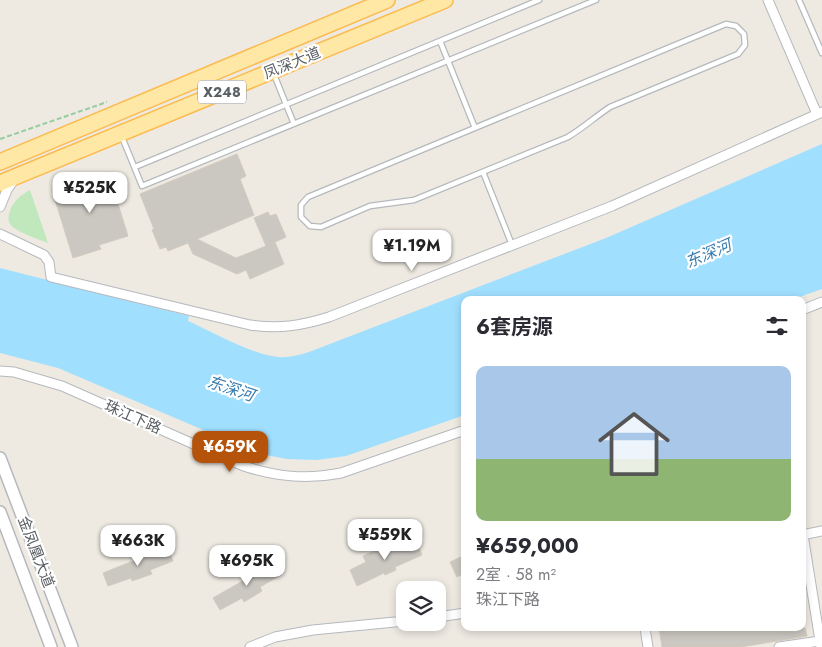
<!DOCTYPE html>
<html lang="zh">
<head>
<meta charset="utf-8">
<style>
  :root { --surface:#fff; --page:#f7f7f7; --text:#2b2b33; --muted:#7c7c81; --accent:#b45309 }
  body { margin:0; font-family:Jost,"Noto Sans SC",sans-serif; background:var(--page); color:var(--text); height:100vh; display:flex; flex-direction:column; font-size:19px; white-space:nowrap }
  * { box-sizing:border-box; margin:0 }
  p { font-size:16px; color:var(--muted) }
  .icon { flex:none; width:28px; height:28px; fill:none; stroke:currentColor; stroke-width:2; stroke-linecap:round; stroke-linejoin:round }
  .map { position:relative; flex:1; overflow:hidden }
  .panel { position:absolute; left:461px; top:296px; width:345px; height:335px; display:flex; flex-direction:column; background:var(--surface); border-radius:10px; box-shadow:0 2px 8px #0003 }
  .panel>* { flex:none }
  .buttons { position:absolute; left:396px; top:581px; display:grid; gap:10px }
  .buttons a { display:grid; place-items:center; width:50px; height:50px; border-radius:10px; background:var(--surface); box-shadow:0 2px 8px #0003; font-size:25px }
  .price { position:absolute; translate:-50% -42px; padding:0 11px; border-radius:10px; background:#fff; color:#222; font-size:16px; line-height:32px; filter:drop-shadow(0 1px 2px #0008) }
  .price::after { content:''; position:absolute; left:50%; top:30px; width:15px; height:11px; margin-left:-8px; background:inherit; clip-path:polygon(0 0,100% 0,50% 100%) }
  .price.active { background:var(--accent); color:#fff }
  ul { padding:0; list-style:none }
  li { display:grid; align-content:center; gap:10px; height:265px; padding:0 15px }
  li span { display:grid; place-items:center; height:155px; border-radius:10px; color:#555 }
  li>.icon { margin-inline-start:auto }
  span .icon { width:90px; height:90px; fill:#fffc; stroke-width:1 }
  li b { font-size:21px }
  h2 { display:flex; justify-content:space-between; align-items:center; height:60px; padding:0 15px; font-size:21px }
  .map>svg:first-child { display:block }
  .green { fill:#c0e8bc }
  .water { fill:#a1dfff }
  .building { fill:#cbc7c1; stroke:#d3cbbf }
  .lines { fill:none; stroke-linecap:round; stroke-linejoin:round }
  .service-casing { stroke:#b5b9bd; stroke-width:7 }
  .minor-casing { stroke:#b5b9bd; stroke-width:11 }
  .tertiary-casing { stroke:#b5b9bd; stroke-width:14 }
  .primary-casing { stroke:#fcba4d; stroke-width:18 }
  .path { stroke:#96cca0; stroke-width:2; stroke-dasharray:5 2.5; stroke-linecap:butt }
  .service { stroke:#fff; stroke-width:4.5 }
  .minor { stroke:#fff; stroke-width:9 }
  .tertiary { stroke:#fff; stroke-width:11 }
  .primary { stroke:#ffe8a6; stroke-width:15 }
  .labels { text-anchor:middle; stroke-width:4.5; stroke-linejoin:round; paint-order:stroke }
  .shield { fill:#fff; stroke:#8c8f92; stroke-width:1 }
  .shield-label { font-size:14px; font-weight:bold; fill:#5a5f64 }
  .street-label { font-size:15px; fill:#5a5f64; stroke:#fff }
  .water-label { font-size:16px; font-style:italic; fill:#357caf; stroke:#fff }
</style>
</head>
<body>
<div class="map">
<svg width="822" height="647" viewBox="0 0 822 647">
  <rect width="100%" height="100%" fill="#eeeae2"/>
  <!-- green -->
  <path class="green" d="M30,190L48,243C40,240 14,231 10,224C7,219 9,213 11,208C15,200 22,194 30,190Z"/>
  <!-- water -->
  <path class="water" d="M822,144V289L791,300H465V415L346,456L317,460L286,459L257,453L58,368L0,353V268L189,316L188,321C213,332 252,355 279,357C289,358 299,355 309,352L606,238Z"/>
  <!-- building -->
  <path class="building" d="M237,154L246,176L240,179L254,215L197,239L236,258L266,246L254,218L268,212L270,216L276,214L286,237L275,242L284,264L250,279L246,270L237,274L193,254L188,243L168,251L166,247L160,249L152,230L154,229L140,194Z
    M108,172L128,236L99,245L101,249L73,258L52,190Z
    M415,539L422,555L395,567L396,570L385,575L384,573L357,586L350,570L366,562L363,556L395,541L398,547Z
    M168,547L173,561L150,570L152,574L132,581L131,578L108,586L103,573Z
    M465,555V573L457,577L450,562Z
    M274,563L281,575L260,587L262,591L244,602L242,598L220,610L213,598Z
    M659,628H805L807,636L741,647H662Z"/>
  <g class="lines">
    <!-- service casing -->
    <g class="service-casing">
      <path id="service" d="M799,0L822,53
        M726,24L736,26L744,34L745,45L738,54L610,107C595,117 583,128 568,137L414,200L370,206L321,227L310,226L301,217V205L308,197Z
        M440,41L475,128
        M273,72L294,124
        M122,137L142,186L596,0
        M135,167L539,0
        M483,172L512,245"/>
    </g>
    <!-- minor casing -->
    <g class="minor-casing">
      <path id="minor" d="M768,0L817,114
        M0,207L7,190L15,178
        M0,234L44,255L49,262L51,277L250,325C280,329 300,326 329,317L612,206L822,112
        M802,310L822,302
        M0,371L14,372L62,386L241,465C275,477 306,480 341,473L465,430
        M802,535L822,531
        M803,535L821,647
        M438,617L465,613
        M645,628L648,647
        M250,647L275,637L313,630L405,621
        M779,647L820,641"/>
    </g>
    <!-- tertiary casing -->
    <g class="tertiary-casing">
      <path id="tertiary" d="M0,458L72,647
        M0,512L51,647"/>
    </g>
    <!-- primary casing -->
    <g class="primary-casing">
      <path id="primary" d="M0,162L387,0
        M0,183L445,0"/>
    </g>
    <!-- path -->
    <path class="path" d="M0,139L107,102"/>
    <!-- service -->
    <use href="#service" class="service"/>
    <!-- minor -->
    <use href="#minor" class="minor"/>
    <!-- tertiary -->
    <use href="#tertiary" class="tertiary"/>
    <!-- primary -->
    <use href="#primary" class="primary"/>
  </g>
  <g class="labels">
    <!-- shield labels -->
    <rect class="shield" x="198" y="80.5" width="48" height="23" rx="4"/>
    <g class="shield-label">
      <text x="222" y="97">X248</text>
    </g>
    <!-- street labels -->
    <g class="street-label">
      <text transform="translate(292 63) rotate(-22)" y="5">凤深大道</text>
      <text transform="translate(133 417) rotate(24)" y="5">珠江下路</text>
      <text transform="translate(36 552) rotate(69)" y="5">金凤凰大道</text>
    </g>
    <!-- water labels -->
    <g class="water-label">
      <text transform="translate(708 253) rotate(-23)" y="6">东深河</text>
      <text transform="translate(231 388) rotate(18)" y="6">东深河</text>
    </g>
  </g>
</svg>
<div class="buttons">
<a><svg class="icon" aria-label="layers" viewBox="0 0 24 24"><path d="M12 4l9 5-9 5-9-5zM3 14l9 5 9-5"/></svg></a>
</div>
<b class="price" style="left:90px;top:214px">¥525K</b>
<b class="price" style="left:412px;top:272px">¥1.19M</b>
<b class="price active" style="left:230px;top:473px">¥659K</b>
<b class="price" style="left:385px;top:561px">¥559K</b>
<b class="price" style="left:138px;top:567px">¥663K</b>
<b class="price" style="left:247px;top:587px">¥695K</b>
<section class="panel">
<h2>6套房源<svg class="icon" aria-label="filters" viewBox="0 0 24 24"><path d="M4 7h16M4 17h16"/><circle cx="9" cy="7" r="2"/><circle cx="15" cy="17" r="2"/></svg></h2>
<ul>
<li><span style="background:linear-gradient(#a9c7e8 60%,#8fb573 0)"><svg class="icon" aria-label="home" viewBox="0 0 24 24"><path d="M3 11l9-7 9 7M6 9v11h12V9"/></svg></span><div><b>¥659,000</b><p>2室 · 58 m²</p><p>珠江下路</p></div></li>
</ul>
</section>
</div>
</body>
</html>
